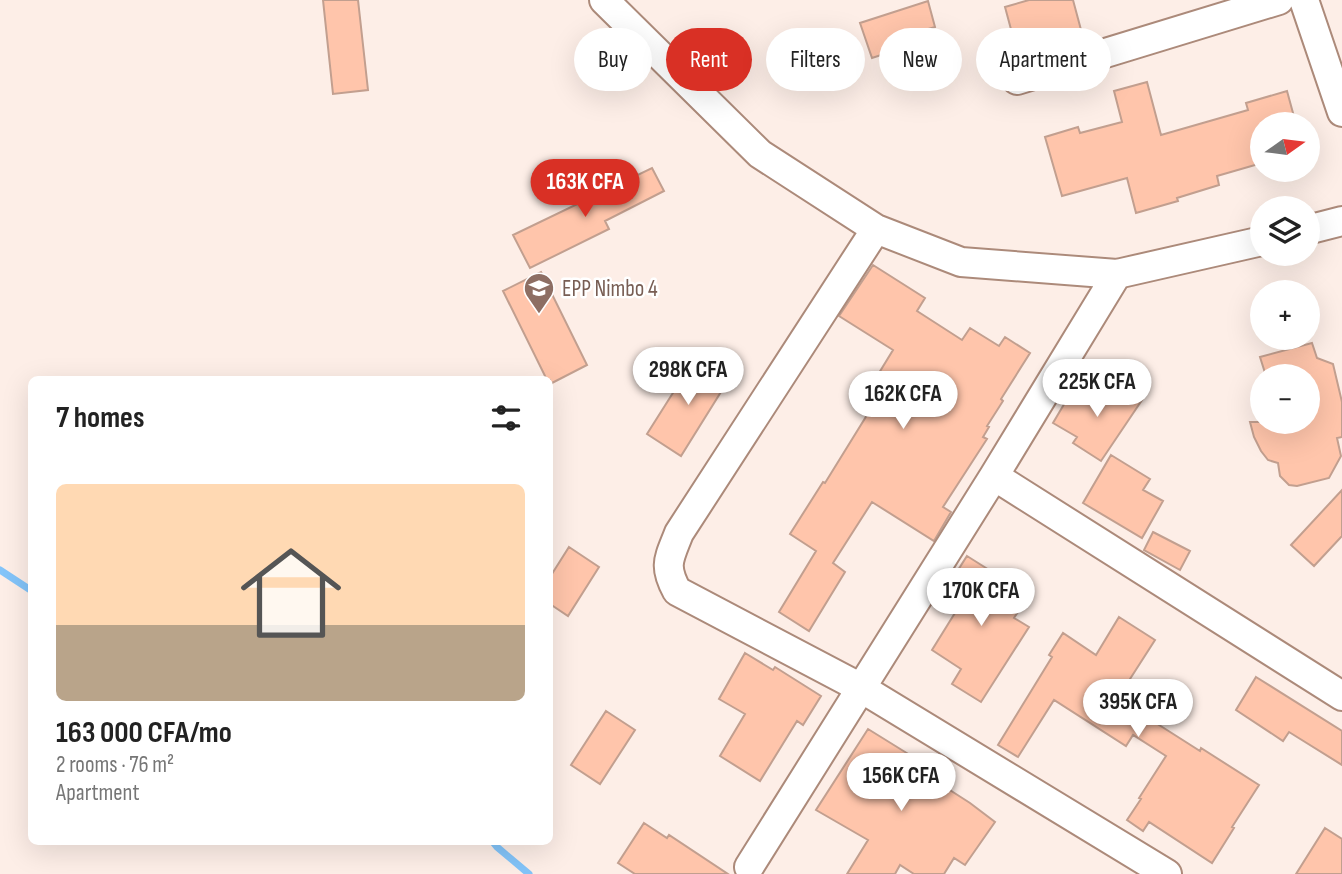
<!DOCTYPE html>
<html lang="en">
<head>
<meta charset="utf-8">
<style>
  :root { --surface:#fff; --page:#f6f6f6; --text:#222; --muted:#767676; --accent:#d93025 }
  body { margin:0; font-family:"Sofia Sans Condensed",sans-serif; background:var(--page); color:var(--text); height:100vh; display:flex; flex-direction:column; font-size:26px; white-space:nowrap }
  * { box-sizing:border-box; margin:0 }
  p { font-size:23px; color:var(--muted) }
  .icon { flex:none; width:38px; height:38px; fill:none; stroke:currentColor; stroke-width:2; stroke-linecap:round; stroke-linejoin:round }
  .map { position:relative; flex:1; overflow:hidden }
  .panel { position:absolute; left:28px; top:376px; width:525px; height:469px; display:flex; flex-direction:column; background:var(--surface); border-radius:10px; box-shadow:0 7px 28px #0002 }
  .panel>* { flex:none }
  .top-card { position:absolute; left:574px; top:28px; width:662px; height:63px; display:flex; gap:14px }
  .needle { width:46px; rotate:76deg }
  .controls { position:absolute; left:1250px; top:112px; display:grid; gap:14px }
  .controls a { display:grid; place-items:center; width:70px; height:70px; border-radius:50%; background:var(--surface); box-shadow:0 7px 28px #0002; font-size:35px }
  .price { position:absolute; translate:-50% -60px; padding:0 16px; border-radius:24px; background:#fff; color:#222; font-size:23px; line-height:46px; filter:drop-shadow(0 2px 4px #0008) }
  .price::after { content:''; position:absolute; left:50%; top:42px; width:21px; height:16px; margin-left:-10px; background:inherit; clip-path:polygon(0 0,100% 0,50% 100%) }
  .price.on { background:var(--accent); color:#fff }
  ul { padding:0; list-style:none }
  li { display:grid; align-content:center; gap:14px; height:371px; padding:0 28px }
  li span { display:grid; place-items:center; height:217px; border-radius:10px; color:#555 }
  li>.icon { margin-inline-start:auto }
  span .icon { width:126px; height:126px; fill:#fffc; stroke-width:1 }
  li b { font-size:30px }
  h2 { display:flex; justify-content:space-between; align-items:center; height:84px; padding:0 28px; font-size:30px }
  .pill { padding:0 24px; border-radius:32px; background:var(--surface); box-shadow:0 7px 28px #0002; font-size:24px; line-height:63px }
  .pill.on { background:var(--accent); color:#fff }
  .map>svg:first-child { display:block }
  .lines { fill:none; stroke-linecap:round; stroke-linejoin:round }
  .stream { stroke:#83c4f9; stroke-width:7 }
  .building { fill:#ffc5ab; stroke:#c29f8f; stroke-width:2 }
  .minor-casing { stroke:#ac8a7a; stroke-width:32 }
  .minor { stroke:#fff; stroke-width:28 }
  .labels { text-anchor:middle; stroke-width:5; stroke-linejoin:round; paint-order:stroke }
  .education-label { font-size:23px; fill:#785e54; stroke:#fff; text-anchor:start }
</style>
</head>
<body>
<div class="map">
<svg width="1342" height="874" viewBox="0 0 1342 874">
  <rect width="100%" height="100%" fill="#fdeee7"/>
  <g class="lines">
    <!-- stream -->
    <path class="stream" d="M0,570L32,591
      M493,842L497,847L529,874"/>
  </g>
  <!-- building -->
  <path class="building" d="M323,0H358L368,90L333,94Z
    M1029,0H1073L1084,41L1019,59L1005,7Z
    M928,1L935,27L915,33L918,43L872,58L860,23Z
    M1147,82L1161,135L1248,110L1246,103L1287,91L1296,124H1262V163L1217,176L1219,185L1177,198L1178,201L1136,213L1127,178L1062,196L1045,137L1078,127L1080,133L1122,122L1114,91Z
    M652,168L664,191L605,221L609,229L530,268L513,235Z
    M873,265L925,298L917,311L962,340L970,328L999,346L1005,337L1030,353L1001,399L1003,401L987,426L989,427L983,437L987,439L943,507L951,512L934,541L872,502L833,563L845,572L809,631L779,612L816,551L790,534L823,482L825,483L867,415L857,409L893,350L839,316Z
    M541,272L587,365L550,384V380H547L503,291Z
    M1312,343L1317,358L1333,364L1342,402V437L1337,438L1341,456L1329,478L1297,486L1289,485L1280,476L1278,463L1268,460L1261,451L1254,437L1250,422H1307V376H1266L1260,357Z
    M695,358L729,379L681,456L647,434Z
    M1114,382L1142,400L1101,461L1073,443L1077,437L1053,423L1073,389L1099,404Z
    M1111,455L1150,479L1143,490L1163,501L1142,538L1083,503Z
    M1342,490V536L1314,566L1291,545Z
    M1153,532L1190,551L1180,570L1144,550Z
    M569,547L599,567L568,616L550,604V577Z
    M967,556L1029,595L1014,618L1029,627L981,702L952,684L961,669L932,650L963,600L946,589Z
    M1119,617L1155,640L1130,679L1146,690L1134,709L1200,751L1201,748L1259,785L1232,827L1234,828L1212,863L1149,822L1143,831L1127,820L1141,799L1139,798L1166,756L1133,735L1126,746L1054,700L1018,757L998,745L1052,657L1049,655L1063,633L1096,655Z
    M745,653L773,670L775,667L821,696L803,725L797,721L760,781L720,756L745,714L719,699Z
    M1256,677L1342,731V765L1289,732L1283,741L1236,710Z
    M606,711L635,730L600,784L571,765Z
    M868,729L918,760L914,767L970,803L995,822L965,865L954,858L944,874H914L900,865L895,874H847L868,840L816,810Z
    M644,823L667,838L669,835L728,874H635L618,863Z
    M1325,828L1342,839V874H1296Z"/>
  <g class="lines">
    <!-- minor casing -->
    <g class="minor-casing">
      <path id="minor" d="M604,0L760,154L876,229L961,262L1117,274L1262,241
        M1304,0L1342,112
        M1017,80L1279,0
        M876,229L679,533C669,559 663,565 677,591L861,688L1167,874
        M1307,230L1342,221
        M994,476L1342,696
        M749,867L994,476L1117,274"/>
    </g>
    <!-- minor -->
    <use href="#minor" class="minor"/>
  </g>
  <!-- icons -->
  <defs>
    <g id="school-pin" transform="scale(1.575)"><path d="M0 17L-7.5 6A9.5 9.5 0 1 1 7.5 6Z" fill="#8d6e63" stroke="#fff"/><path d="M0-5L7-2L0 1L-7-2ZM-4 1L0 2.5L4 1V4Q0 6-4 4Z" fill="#fff"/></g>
  </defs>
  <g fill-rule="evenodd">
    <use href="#school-pin" x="539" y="288"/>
  </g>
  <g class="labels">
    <!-- education labels -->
    <g class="education-label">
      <text x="562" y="296">EPP Nimbo 4</text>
    </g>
  </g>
</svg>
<div class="controls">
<a><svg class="needle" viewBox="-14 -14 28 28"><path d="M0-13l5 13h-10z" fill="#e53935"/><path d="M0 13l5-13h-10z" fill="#767676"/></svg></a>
<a><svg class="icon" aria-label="layers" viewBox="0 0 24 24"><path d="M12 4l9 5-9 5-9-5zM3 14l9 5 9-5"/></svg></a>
<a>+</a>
<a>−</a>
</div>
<b class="price on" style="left:585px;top:219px">163K CFA</b>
<b class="price" style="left:688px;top:407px">298K CFA</b>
<b class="price" style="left:1097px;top:419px">225K CFA</b>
<b class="price" style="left:903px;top:431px">162K CFA</b>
<b class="price" style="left:981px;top:628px">170K CFA</b>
<b class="price" style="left:1138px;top:739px">395K CFA</b>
<b class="price" style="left:901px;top:813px">156K CFA</b>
<div class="top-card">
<a class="pill">Buy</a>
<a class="pill on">Rent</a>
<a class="pill">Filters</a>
<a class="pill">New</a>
<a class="pill">Apartment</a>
</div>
<section class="panel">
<h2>7 homes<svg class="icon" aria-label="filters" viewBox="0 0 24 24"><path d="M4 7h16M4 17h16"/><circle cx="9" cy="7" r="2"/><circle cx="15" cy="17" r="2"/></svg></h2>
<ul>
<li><span style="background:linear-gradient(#ffd9b3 65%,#b9a48a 0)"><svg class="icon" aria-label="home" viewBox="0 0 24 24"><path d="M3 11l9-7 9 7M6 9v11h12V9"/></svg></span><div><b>163 000 CFA/mo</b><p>2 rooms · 76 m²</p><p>Apartment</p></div></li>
</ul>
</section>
</div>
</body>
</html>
